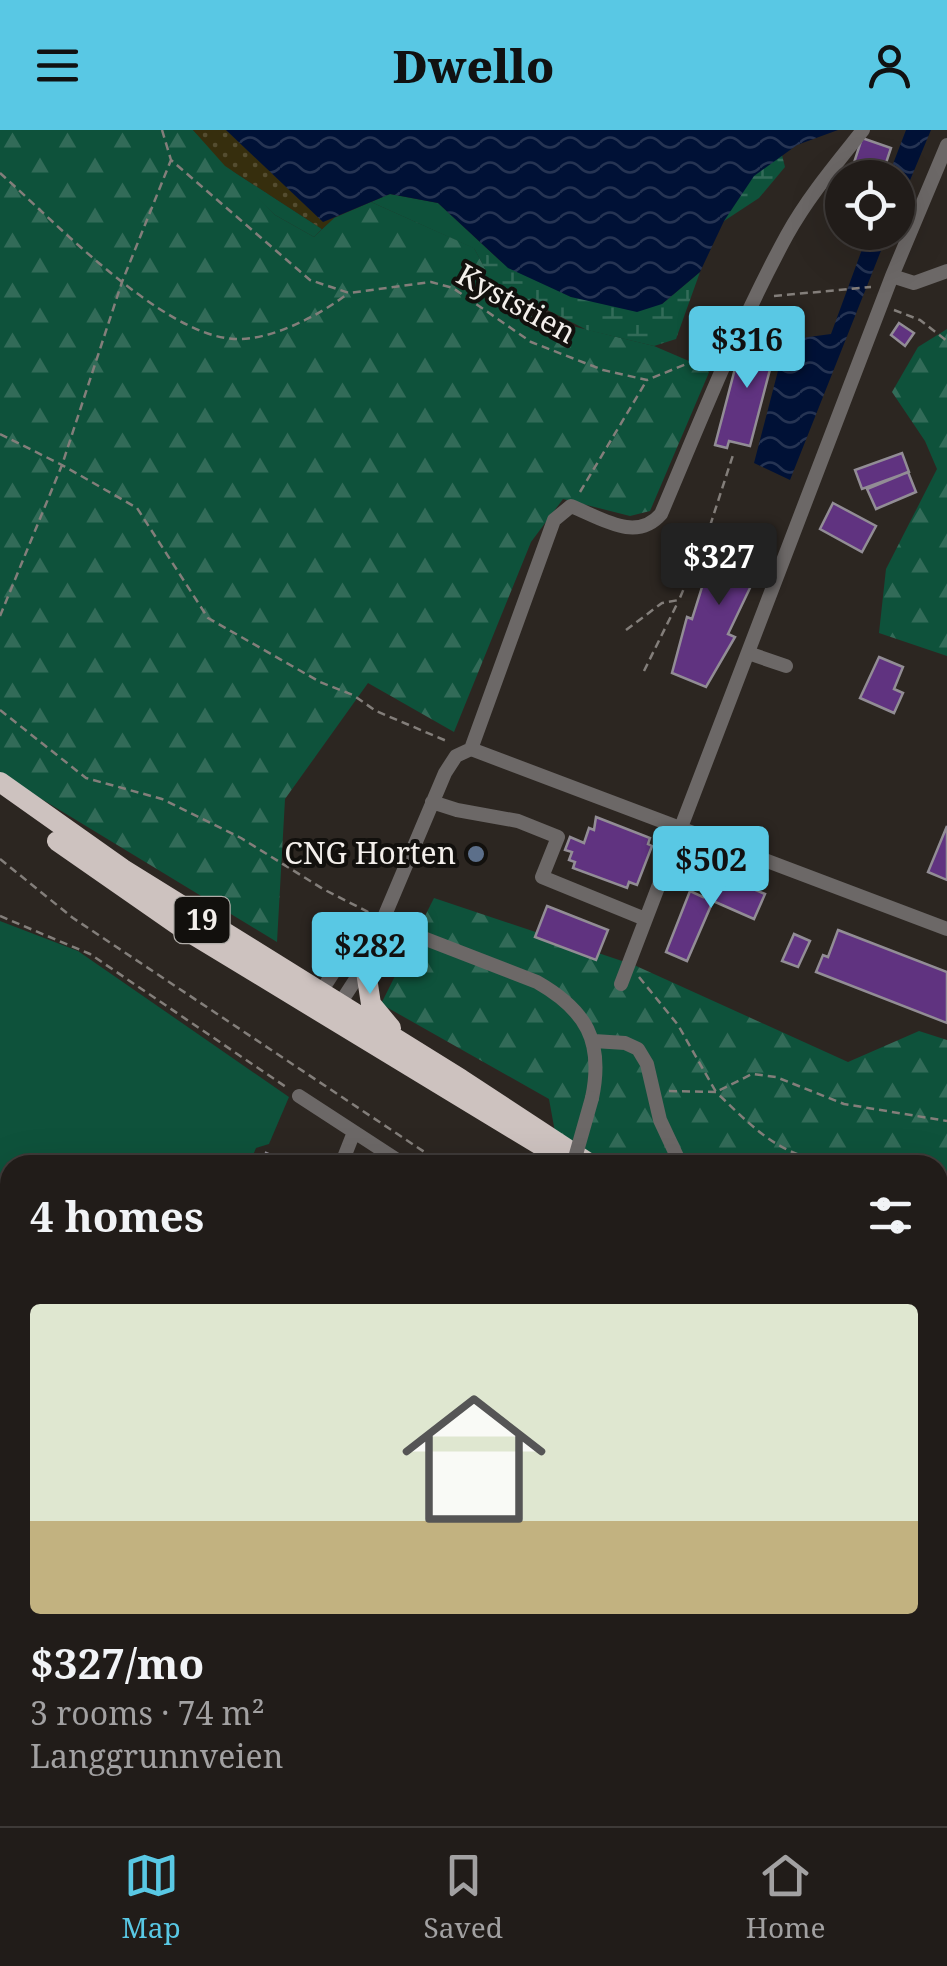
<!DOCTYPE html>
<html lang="en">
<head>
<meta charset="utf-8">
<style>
  :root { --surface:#211c19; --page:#292522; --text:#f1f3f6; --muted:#a2a1a2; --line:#3e3a38; --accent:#59c8e4 }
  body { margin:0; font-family:"Noto Serif",serif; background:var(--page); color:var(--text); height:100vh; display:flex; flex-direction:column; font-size:38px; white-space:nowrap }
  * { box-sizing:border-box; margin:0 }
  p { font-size:32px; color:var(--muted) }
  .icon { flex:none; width:55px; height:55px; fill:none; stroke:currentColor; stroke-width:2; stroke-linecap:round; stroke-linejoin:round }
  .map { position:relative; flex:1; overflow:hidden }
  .drawer { position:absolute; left:0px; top:1025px; width:948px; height:672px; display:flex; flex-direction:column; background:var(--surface); border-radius:30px 30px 0 0; box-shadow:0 10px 40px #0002,0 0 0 2px var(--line) }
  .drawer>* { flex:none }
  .fabs { position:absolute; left:825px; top:30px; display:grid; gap:20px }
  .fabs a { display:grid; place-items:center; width:90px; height:90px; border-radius:50%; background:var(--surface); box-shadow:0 10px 40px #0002,0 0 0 2px var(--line); font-size:50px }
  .price { position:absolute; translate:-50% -85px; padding:0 22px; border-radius:10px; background:var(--accent); color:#111; font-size:32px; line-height:65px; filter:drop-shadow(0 2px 5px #0008) }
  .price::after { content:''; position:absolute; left:50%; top:60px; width:30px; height:22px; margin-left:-15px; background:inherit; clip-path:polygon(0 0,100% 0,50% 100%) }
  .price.selected { background:#222; color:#fff }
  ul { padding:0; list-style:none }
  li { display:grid; align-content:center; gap:20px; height:530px; padding:0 30px }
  li span { display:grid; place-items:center; height:310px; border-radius:10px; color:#555 }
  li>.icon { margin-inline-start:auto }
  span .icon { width:180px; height:180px; fill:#fffc; stroke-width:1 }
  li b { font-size:42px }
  h2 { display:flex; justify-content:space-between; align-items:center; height:120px; padding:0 30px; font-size:42px }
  header { display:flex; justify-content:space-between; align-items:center; height:130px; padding:0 30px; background:var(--accent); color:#111; font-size:45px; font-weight:800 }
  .tabs { display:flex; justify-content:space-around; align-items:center; height:140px; border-top:2px solid var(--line); background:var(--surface); font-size:28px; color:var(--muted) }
  .tabs a { display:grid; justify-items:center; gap:5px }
  .tabs .selected { color:var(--accent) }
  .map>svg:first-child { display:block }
  .grass { fill:#0e523b }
  .forest { fill:url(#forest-firs) }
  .wetland { fill:url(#wetland-marsh) }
  .sand { fill:url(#sand-dots) }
  .water { fill:url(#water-waves) }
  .building { fill:#603380; stroke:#928d95; stroke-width:2.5 }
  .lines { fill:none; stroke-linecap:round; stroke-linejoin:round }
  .path { stroke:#837e7a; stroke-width:2.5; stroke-dasharray:8 5; stroke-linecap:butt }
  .minor { stroke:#6c6867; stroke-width:14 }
  .highway { stroke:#cdc2bf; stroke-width:20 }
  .minor-bridge { stroke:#6c6867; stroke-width:14 }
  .service-dot { fill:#5c6f8a; stroke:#12100d; stroke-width:4 }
  .labels { text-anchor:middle; stroke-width:8; stroke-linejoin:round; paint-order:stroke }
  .shield { fill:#12100d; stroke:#b0aca8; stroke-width:2.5 }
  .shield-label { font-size:28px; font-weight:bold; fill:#f3efeb }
  .street-label { font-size:30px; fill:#f3efeb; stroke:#12100d }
  .poi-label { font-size:30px; fill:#f3efeb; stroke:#12100d; text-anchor:end }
</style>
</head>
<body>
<header><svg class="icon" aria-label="menu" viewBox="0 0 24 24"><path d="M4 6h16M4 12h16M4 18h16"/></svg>Dwello<svg class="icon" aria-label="person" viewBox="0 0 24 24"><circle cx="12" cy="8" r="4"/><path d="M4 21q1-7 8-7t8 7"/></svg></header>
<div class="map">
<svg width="947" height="1696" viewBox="0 0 947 1696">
  <defs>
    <pattern id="forest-firs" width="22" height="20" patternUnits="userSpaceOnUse" patternTransform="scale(2.5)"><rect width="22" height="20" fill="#0e523b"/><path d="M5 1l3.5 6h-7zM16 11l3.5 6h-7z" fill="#326b58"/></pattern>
    <pattern id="wetland-marsh" width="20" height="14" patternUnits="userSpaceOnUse" patternTransform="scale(2.5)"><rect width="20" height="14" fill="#0e523b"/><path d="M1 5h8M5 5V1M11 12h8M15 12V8" fill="none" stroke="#326b58"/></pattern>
    <pattern id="sand-dots" width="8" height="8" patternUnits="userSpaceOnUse" patternTransform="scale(2.5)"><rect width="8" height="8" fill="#362e0d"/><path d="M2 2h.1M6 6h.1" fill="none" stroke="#544d30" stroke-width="1.8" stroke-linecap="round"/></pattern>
    <pattern id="water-waves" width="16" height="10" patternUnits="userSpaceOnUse" patternTransform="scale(2.5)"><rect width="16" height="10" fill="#001136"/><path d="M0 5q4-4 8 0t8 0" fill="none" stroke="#263453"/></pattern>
  </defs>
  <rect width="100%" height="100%" fill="#2c2621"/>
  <!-- grass -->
  <path class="grass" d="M225,36L322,99L314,107L275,85Z
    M390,64L438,73L508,138L473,118L371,72Z
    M0,791L78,821L289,967L269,1014L256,1018L249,1035H10V1273L0,1270Z"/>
  <!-- forest -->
  <path class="forest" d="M0,0H193L275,85L314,107L334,88L371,72L474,118L502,170L527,185L654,216L710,240L650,381L630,386L563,369L531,412L454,602L368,553L285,669L277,812L2,645L0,647Z
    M947,199V526L879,503L886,439L937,339L925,311L892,262L918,217Z
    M434,768L634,835L848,932L919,901L947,910V1696H691L693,1688H938V1035H561L549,969L381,874Z"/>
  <!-- wetland -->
  <path class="wetland" d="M782,25L785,37L759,68L724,91L708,70Z
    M474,118L571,167L662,174L700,142L676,209L654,216L587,200L492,152Z"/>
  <!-- sand -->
  <path class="sand" d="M193,0H226L323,92L334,88L322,99L225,36Z"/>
  <!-- water -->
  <path class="water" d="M226,0H838L797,15L754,46L724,91L700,142L662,174L637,182L571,167L508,138L438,73L390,64L323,92Z
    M906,0H931L898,79V48L888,47Z
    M868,103H888L790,350L754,333L786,210L831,204Z"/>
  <!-- building -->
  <path class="building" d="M862,8L891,18L881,48H849Z
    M899,193L914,203L905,216L891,205Z
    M779,205L750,316L729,311L727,318L715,315L743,208Z
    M902,323L909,342L862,359L855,340Z
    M908,342L916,362L876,379L867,359Z
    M833,373L876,396L862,422L820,399Z
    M727,398L770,416L728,504L735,507L706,557L672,543L687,487L692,489L708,438L713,440Z
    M879,527L903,537L894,559L903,563L894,583L860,568Z
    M596,687L650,708L648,714L652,716L637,755L629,752L627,758L573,738L575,732L569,730L572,722L565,720L570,707L584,713L589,698L594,700Z
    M947,696V750L928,742Z
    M714,742L765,764L754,789L713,771L687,831L666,822L690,761L703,767Z
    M547,776L608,800L596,830L535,807Z
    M838,800L947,842V893L816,842L823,825L828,827Z
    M794,804L810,811L798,837L782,831Z
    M266,1023L293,1035H261Z
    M3,1656L10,1658V1688H20L18,1696H0Z"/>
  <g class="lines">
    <!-- path -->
    <path class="path" d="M162,0L171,30L310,150L349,163L431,152L453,158L531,212L603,240L647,250L711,224
      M0,43C54,91 162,205 234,209C270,211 318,186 346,165
      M774,166L871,157
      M894,180L920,190L947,211
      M0,304L62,335L137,378L208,488L320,552L353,565L376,581L449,612
      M580,362L647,250
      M0,486L62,335L122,152L171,30
      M626,500L662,473L679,470L708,402L733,325
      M644,541L678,472
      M0,580L86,648L162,669L241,708L323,759L372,784
      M0,729L73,788L444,1035
      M0,786L90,824L286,957
      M639,847L678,895L716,962L752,944L776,947L844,974L947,991
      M669,961L716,962C764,1008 784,1030 853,1035
      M938,1043L947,1045
      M938,1388L947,1396"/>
    <!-- minor -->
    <path class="minor" d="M892,146L914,153L947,141
      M748,523L786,536
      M471,619L554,390L571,376C601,388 636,413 661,384C701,290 738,195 787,105C808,67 836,34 863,0
      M432,672L457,680L518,691L558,707L542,747L645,789
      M621,854L892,146L947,15
      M320,868V863L346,823L370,812
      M334,877L339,875L365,835L370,812L382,792
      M594,911L625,913L638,919L647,934L660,990L681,1035
      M299,966L405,1035
      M592,968C604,911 586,880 537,852L382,792L445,643L456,626L471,619L947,799
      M341,1035L354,1002
      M938,1254L947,1262
      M0,1307L10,1304
      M0,1329L5,1357L0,1409
      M51,1696L53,1688
      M258,1696L260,1688
      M372,1696L374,1688"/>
    <!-- highway -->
    <path class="highway" d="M0,652L123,739L461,949L592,1035
      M57,711L182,798L548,1020
      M365,835L371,874L391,898
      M938,1299L947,1307"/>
    <!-- minor-bridge -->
    <path class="minor-bridge" d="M573,1035L592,968"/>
  </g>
  <!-- markers -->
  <circle class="service-dot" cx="476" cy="724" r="10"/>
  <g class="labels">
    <!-- shield labels -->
    <rect class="shield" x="174.5" y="767" width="55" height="46" rx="8"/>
    <g class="shield-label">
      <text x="202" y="800">19</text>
    </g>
    <!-- street labels -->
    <g class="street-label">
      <text transform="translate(516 174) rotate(29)" y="10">Kyststien</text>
    </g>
    <!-- poi labels -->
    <g class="poi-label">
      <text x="456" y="734">CNG Horten</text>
    </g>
  </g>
</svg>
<div class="fabs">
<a><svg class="icon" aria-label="locate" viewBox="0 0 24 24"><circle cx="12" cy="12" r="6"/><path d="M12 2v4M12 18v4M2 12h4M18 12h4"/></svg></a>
</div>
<b class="price" style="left:747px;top:261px">$316</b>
<b class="price selected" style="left:719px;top:478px">$327</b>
<b class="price" style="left:711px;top:781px">$502</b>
<b class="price" style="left:370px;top:867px">$282</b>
<section class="drawer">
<h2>4 homes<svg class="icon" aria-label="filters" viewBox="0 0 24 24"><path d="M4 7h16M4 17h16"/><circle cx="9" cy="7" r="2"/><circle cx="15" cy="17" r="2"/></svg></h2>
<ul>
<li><span style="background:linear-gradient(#dfe7d0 70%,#c2b280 0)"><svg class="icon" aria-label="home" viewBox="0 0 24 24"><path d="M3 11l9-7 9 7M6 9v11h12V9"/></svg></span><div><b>$327/mo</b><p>3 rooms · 74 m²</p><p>Langgrunnveien</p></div></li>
</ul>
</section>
</div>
<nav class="tabs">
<a class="selected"><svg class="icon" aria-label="map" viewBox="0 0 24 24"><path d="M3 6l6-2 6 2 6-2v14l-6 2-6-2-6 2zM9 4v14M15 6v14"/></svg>Map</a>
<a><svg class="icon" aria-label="saved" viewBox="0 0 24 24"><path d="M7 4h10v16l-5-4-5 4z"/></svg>Saved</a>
<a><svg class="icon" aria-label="home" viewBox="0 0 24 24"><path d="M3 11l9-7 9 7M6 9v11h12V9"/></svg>Home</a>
</nav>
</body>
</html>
